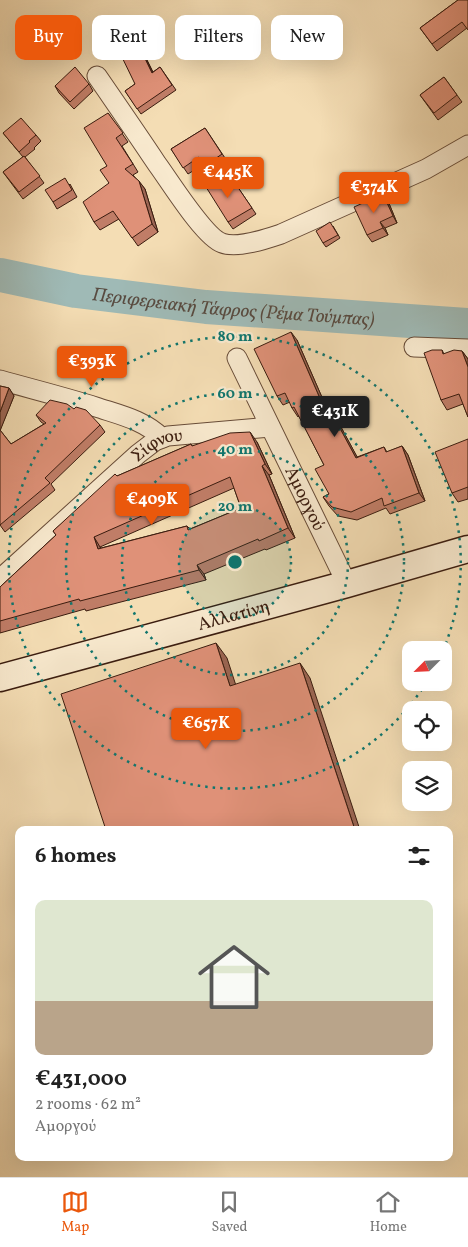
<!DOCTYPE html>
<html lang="en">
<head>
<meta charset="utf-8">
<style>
  :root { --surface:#fff; --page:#f6f6f6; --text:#222; --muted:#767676; --line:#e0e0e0; --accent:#ea580c }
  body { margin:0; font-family:Vollkorn,serif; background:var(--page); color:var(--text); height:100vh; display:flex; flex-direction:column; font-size:19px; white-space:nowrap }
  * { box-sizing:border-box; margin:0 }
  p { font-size:16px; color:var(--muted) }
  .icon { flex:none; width:28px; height:28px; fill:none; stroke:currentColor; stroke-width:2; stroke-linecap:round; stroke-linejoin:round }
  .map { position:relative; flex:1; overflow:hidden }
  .drawer { position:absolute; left:15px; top:826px; width:438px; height:335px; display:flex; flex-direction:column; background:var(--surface); border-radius:10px; box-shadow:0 5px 20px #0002 }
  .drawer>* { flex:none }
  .guide { position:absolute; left:15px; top:15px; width:439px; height:45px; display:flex; gap:10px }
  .needle { width:32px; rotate:246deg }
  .buttons { position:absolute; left:402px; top:641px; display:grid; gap:10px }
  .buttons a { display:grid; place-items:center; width:50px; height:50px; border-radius:10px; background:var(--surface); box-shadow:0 5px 20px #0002; font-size:25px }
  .price { position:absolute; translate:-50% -42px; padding:0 11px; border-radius:5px; background:var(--accent); color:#fff; font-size:16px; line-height:32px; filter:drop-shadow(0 1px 2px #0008) }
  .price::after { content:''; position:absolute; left:50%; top:30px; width:15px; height:11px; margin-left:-8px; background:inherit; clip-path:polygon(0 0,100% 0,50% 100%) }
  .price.selected { background:#222; color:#fff }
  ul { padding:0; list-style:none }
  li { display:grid; align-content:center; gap:10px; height:265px; padding:0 20px }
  li span { display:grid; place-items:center; height:155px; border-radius:10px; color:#555 }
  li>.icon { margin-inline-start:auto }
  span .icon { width:90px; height:90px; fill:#fffc; stroke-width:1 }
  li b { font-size:21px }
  h2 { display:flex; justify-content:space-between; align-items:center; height:60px; padding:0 20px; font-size:21px }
  .pill { padding:0 18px; border-radius:10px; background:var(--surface); box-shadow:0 5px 20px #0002; font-size:18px; line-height:45px }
  .pill.selected { background:var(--accent); color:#fff }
  .menu { display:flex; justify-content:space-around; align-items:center; height:70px; border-top:1px solid var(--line); background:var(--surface); font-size:14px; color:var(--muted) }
  .menu a { display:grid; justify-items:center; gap:2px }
  .menu .selected { color:var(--accent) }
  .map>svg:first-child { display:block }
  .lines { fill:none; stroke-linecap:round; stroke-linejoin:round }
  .river { stroke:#9fbab6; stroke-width:34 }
  .minor-casing { stroke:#684c38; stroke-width:21 }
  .secondary-casing { stroke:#3a1c0f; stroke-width:29 }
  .minor { stroke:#f8e9ce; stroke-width:19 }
  .secondary { stroke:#f8e9ce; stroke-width:26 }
  .wall { fill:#c07d67; stroke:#3a1c0f; fill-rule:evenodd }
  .shaded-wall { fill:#9c6654; stroke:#3a1c0f }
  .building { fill:#df9178; stroke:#3a1c0f; fill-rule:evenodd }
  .ring { fill:none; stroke:#0f766e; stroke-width:2.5; stroke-dasharray:2.5 5 }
  .labels { text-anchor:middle; stroke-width:4.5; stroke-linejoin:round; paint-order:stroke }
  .street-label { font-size:18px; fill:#3a1c0f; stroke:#f8e9ce }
  .water-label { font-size:19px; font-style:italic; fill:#584b41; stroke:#f8e9ce }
  .centre { fill:#0f766e; stroke:#f8e9ce; stroke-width:2.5 }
  .ring-label { font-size:15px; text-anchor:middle; font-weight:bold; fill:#0f766e; stroke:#f8e9ce; stroke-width:4.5; stroke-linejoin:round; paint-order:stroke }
</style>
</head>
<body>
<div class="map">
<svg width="468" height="1177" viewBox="0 0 468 1177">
  <rect width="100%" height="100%" fill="#f4ddb4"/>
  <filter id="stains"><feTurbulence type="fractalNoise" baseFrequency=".004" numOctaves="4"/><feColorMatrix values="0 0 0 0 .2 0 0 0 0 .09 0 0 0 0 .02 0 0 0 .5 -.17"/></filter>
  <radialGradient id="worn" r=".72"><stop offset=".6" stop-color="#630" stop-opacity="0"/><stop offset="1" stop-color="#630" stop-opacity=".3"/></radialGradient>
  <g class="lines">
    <!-- river -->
    <path class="river" id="s1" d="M0,275L76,291L206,307L468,325"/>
    <!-- minor casing -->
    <g class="minor-casing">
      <g id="minor">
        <path d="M97,76C117,105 137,134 157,164C169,180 204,237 222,243C237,249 266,239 281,234L426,169L468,145"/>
        <path d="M414,347L468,349"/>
        <path id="s2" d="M237,358L347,584"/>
        <path d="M0,380C32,389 64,397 96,407C120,415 144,420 162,438"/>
        <path id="s3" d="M0,579L138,454L155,441L168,436L270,427"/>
      </g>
    </g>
    <!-- secondary casing -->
    <g class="secondary-casing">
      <g id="secondary">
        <path id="s4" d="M0,678L347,584L468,549"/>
      </g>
    </g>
    <!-- minor -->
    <use href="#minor" class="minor"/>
    <!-- secondary -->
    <use href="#secondary" class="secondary"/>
  </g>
  <!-- wall -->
  <path class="wall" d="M458,0L467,28L437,51L420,28Z
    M137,42L141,48L153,72L160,67L176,90L141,114L125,91L135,84Z
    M444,77L462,102L438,120L420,95Z
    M89,84L93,91L74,109L59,93L55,86Z
    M108,113L128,142L122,146L138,172L133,175L145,189L158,232L138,246L119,219L100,230L94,222L109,183L107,166Z
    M205,128L227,161L209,172L204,164L188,174L171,149Z
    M3,133L36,135L41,141L34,148L35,149L25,157L44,183L23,199L3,172L23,157Z
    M70,184L77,197L57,209L53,202Z
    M237,186L256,214L233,229L228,222Z
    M383,194L388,201L397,223L385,228L388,235L372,242L367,235Z
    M333,226L340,238L326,247L323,243Z
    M297,340L327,409L329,408L335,416L357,457L384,447L387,452L402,446L408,455L425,501L390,514L386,508L357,520L338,516L329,506L323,497L329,494L324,465L299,416L298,417L292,408L290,402L283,405L277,396Z
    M442,350L444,354L462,351L468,359V417L463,404L447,410L441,400Z
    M0,386L9,388L14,396L0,430L11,444L44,424L41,422L36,415L100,425L105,432L51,484L55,490L5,532L0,525Z
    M468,439V499L458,502L452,493Z
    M257,442L272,474L269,475L295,538L266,550L265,549L204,574L206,580L86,611L85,609L0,633V587L56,535L53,531L117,476L191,444L192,446ZM234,488L241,508L190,529L187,526L101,548L100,547Z"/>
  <!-- shaded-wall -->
  <path class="shaded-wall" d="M137,42L141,48L156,79L152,73Z
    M139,181L145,189L158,232L152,224Z
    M383,194L388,201L397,223L393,216Z
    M380,222L385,228L388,235L383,228Z
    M291,332L297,340L331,418L325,410Z
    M462,351L468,359V367Z
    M9,388L14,396L0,431V412Z
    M329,408L335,416L362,466L356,458Z
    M250,432L257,442L272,474L265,464Z
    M402,446L408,455L425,501L419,493Z
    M262,466L269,475L295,538L288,528Z
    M94,537L100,547L105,559L98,549Z
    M197,565L204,574L206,580L199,570Z
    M216,643L227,658L241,701L230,686Z
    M300,663L310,678L360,830H355Z"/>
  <!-- building -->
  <path class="building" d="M458,0H468V30L462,22L432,44L420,28Z
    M137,42L152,73L160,67L172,85L137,109L125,91L135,84L119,51Z
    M75,67L89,84L70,102L55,86Z
    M444,77L457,95L434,113L420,95Z
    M108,113L123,133L116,138L133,164L125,169L139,181L152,224L132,238L113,211L94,222L83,202L109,183L100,170L107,166L84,128Z
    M21,118L36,135L29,141L30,142L19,152L3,133Z
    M205,128L222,154L205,166L199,157L183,168L171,149Z
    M24,156L40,176L19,192L3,172Z
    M218,177L237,186L252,208L228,222L206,187Z
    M65,178L72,190L53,202L45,190Z
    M383,194L393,216L380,222L383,228L367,235L354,207Z
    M330,222L338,235L323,243L316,231Z
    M291,332L325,410L329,408L356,458L384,447L386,452L402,446L419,493L384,506L382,498L351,512L332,507L323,497L329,494L315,469L324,465L294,407L292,408L285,393L277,396L254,349Z
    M432,350H442L443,354L454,350L462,351L468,367V417L459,394L441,400L424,353Z
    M0,386L9,388L0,412Z
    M50,400L67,404L74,409L76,407L86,410L100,425L45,478L50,483L0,525V430L11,444L46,423L36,415Z
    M250,432L265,464L262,466L288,528L259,541L258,539L197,565L199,570L80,601L79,599L0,621V587L56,535L53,531L115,474L117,476L191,444L192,446L230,433ZM230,477L241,508L188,530L187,526L98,549L94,537Z
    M468,439V487L452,493L435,452Z
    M216,643L230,686L300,663L355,830H106L61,694Z"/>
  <!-- distance rings -->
  <circle cx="235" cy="562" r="56" fill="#0f766e" fill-opacity=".12"/>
  <g class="ring">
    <circle cx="235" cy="562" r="56"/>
    <circle cx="235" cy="562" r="113"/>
    <circle cx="235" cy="562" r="169"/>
    <path d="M426 683A226 226 0 1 1 444 648"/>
  </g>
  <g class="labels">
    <!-- street labels -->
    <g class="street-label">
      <text dy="6" stroke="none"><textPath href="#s3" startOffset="208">Σίφνου</textPath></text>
      <text dy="6" stroke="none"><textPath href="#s2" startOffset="156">Αμοργού</textPath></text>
      <text dy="6" stroke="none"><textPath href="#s4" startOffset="242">Αλλατίνη</textPath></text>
    </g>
    <!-- water labels -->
    <g class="water-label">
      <text dy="7" stroke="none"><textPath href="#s1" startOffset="236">Περιφερειακή Τάφρος (Ρέμα Τούμπας)</textPath></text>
    </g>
  </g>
  <circle cx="235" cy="562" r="8" class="centre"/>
  <g class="ring-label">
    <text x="235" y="341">80 m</text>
    <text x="235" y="398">60 m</text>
    <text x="235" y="454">40 m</text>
    <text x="235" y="511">20 m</text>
  </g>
  <rect width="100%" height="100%" filter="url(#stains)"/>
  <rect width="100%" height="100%" fill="url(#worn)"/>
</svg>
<div class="buttons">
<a><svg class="needle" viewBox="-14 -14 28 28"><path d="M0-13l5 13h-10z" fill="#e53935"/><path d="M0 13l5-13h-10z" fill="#767676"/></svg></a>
<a><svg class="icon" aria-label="locate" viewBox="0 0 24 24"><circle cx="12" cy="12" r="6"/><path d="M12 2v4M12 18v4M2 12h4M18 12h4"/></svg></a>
<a><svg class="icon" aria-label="layers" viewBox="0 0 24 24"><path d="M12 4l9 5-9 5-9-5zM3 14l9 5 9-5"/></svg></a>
</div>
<b class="price" style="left:228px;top:199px">€445K</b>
<b class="price" style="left:374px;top:214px">€374K</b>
<b class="price" style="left:92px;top:388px">€393K</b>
<b class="price selected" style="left:335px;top:438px">€431K</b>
<b class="price" style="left:152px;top:526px">€409K</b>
<b class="price" style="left:206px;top:750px">€657K</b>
<div class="guide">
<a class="pill selected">Buy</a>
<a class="pill">Rent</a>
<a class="pill">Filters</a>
<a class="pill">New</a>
</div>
<section class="drawer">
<h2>6 homes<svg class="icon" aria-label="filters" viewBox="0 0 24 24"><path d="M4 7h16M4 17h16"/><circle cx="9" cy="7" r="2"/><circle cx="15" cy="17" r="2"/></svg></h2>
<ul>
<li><span style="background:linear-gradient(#dfe7d0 65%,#b9a48a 0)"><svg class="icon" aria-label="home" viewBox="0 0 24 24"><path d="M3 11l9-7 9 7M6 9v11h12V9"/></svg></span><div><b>€431,000</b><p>2 rooms · 62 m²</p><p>Αμοργού</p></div></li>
</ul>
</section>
</div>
<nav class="menu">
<a class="selected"><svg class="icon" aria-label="map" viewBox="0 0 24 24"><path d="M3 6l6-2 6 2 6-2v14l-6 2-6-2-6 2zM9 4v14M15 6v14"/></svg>Map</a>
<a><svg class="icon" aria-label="saved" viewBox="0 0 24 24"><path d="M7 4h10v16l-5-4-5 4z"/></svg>Saved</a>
<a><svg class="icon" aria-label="home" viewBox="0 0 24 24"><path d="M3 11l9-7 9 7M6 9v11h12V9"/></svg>Home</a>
</nav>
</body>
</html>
